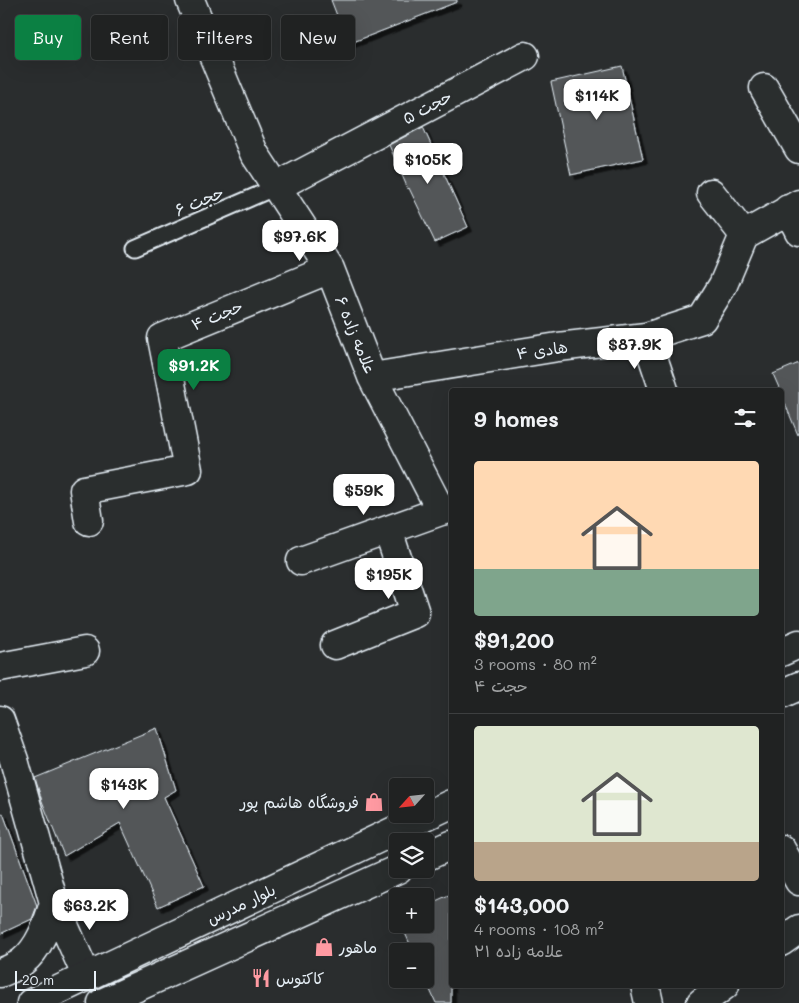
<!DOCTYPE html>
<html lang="en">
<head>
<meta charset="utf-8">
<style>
  :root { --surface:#202222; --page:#282a2a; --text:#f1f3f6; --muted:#a2a4a5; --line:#3d3f40; --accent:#0b8043 }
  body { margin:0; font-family:Mali,"Playpen Sans Arabic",sans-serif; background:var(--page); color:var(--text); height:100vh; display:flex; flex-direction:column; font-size:19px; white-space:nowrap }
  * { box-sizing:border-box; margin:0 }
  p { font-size:16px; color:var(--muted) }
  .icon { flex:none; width:28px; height:28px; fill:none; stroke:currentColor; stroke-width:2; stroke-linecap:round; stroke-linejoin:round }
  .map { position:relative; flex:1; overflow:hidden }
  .drawer { position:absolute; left:449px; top:388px; width:335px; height:600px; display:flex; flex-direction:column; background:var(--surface); border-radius:5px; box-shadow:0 5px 20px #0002,0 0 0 1px var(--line) }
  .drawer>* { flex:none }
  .banner { position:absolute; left:15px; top:15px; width:359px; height:45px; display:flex; gap:10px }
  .needle { width:32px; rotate:243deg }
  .tools { position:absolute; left:389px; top:778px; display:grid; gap:10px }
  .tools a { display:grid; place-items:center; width:45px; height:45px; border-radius:5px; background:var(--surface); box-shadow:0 5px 20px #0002,0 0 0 1px var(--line); font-size:25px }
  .scale { position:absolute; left:15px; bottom:12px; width:81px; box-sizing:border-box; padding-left:5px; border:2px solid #e8f1f8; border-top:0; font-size:14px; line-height:18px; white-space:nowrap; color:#e8f1f8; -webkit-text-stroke:4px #2a2d2e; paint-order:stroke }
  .price { position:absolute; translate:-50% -42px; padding:0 11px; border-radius:10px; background:#fff; color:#222; font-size:16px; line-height:32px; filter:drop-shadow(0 1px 2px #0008) }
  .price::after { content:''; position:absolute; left:50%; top:30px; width:15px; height:11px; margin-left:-8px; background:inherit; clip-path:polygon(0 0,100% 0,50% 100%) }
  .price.current { background:var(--accent); color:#fff }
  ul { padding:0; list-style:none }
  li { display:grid; align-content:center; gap:10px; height:265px; padding:0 25px }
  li+li { border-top:1px solid var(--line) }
  li span { display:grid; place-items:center; height:155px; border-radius:5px; color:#555 }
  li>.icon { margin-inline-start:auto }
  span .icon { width:90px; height:90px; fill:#fffc; stroke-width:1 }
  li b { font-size:21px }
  h2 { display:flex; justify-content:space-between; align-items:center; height:60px; padding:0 25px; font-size:21px }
  .chip { padding:0 18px; border-radius:5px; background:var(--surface); box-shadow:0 5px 20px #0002,0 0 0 1px var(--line); font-size:18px; line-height:45px }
  .chip.current { background:var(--accent); color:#fff }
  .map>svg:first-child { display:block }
  .building { fill:#535759; stroke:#e8f1f8; filter:url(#shadow) }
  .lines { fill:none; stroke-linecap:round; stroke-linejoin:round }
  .service-casing { stroke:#e8f1f8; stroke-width:19 }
  .minor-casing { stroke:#e8f1f8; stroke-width:31 }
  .primary-casing { stroke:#e8f1f8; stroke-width:31 }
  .service { stroke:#2a2d2e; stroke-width:15 }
  .minor { stroke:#2a2d2e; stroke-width:28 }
  .primary { stroke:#2a2d2e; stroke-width:28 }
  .labels { text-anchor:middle; stroke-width:5; stroke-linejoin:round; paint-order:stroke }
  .street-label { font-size:16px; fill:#e8f1f8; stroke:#2a2d2e }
  .poi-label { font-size:16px; fill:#e8f1f8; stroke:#2a2d2e; text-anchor:start }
</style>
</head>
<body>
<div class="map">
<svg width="799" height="1003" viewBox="0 0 799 1003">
  <defs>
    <filter id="shadow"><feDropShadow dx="4.5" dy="4.5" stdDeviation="0" flood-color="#0009"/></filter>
  </defs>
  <rect width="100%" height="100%" fill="#2a2d2e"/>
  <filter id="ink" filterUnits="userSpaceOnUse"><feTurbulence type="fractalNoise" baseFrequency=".02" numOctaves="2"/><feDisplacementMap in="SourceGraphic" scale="10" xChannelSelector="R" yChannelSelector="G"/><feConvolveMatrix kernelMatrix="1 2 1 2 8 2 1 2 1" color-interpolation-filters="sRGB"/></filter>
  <g filter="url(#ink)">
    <!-- building -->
    <path class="building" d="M331,0H457V2L348,44Z
      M622,66L643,159L571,175L551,82Z
      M423,127L468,227L435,242L409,188L408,189L389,145Z
      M799,363V435H798L781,394V390H780L773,374Z
      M157,728L176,790L164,797L204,886L158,907L120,823L64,856L42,801L35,778Z
      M3,813L37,906L32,919L0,934V814Z
      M451,894V1003H436L425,979V951H413L401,924H425V906Z"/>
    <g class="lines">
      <!-- service casing -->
      <g class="service-casing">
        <path id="service" d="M135,248L276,187"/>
      </g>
      <!-- minor casing -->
      <g class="minor-casing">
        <path id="minor" d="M190,0L254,153L330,269L372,377L441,511
          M764,88L799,149
          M276,187L525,56
          M711,193L744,235
          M788,209L799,231
          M646,337L664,390
          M372,377L558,347L646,337L702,319L723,285L744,235L799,204
          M89,521L84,490L188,470L162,338L330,269
          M301,561L441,511L451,509
          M335,645L415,613L388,530
          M0,667L85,651
          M0,720L14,760L54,903L87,977
          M781,849L799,881
          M781,942L799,929
          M0,973C7,970 16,967 22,962C40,948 47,925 54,903
          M645,985L649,1003
          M701,1003L725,985"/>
      </g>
      <!-- primary casing -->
      <g class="primary-casing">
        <path id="primary" d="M781,652L799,644
          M781,694L799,686
          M425,857L451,845
          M31,1003L451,804
          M102,1003L398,869"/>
      </g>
      <!-- service -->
      <use href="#service" class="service"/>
      <!-- minor -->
      <use href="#minor" class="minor"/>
      <!-- primary -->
      <use href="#primary" class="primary"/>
    </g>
  </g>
  <!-- icons -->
  <defs>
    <g id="shop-bare" transform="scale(1.5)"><path d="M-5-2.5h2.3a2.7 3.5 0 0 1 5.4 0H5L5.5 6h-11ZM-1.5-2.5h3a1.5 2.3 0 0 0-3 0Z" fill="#ff9aa2" stroke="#2a2d2e" stroke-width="2.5" paint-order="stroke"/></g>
    <g id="restaurant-bare" transform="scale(1.5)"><path d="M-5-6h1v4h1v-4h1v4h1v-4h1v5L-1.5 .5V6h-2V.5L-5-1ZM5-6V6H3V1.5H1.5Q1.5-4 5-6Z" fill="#ff9aa2" stroke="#2a2d2e" stroke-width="2.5" paint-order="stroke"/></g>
  </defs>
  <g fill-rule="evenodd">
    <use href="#shop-bare" x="374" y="802"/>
    <use href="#shop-bare" x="324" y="947"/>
    <use href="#restaurant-bare" x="261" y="978"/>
  </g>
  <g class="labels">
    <!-- street labels -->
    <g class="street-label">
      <text transform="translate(427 107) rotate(-28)" y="6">حجت ۵</text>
      <text transform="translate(199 201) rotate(-23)" y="6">حجت ۶</text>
      <text transform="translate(217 315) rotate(-22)" y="6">حجت ۴</text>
      <text transform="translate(356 335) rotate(68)" y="6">علامه زاده ۶</text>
      <text transform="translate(542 350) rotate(-8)" y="6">هادی ۴</text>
      <text transform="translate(241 904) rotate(-25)" y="6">بلوار مدرس</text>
    </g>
    <!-- poi labels -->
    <g class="poi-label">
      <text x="359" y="808" text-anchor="end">فروشگاه هاشم پور</text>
      <text x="339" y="953">ماهور</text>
      <text x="276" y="984">کاکتوس</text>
    </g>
  </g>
</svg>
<div class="tools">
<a><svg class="needle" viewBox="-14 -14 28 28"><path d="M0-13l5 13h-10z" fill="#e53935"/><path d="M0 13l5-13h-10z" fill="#a2a4a5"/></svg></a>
<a><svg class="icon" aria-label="layers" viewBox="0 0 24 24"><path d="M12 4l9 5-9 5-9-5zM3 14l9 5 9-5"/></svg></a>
<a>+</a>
<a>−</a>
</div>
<div class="scale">20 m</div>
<b class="price" style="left:597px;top:121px">$114K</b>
<b class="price" style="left:428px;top:185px">$105K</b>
<b class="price" style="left:300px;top:262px">$97.6K</b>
<b class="price" style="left:635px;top:370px">$87.9K</b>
<b class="price current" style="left:194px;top:391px">$91.2K</b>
<b class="price" style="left:364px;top:516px">$59K</b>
<b class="price" style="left:389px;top:600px">$195K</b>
<b class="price" style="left:124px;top:810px">$143K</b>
<b class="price" style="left:90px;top:931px">$63.2K</b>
<div class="banner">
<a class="chip current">Buy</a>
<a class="chip">Rent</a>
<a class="chip">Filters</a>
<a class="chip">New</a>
</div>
<section class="drawer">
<h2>9 homes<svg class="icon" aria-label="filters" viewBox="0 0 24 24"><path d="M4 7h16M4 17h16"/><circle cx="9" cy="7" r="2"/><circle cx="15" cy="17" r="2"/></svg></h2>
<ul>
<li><span style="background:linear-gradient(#ffd9b3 70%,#7fa58c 0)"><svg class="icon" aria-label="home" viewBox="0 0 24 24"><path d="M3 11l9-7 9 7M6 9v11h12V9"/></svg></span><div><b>$91,200</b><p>3 rooms · 80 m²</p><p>حجت ۴</p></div></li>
<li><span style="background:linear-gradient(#dfe7d0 75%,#b9a48a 0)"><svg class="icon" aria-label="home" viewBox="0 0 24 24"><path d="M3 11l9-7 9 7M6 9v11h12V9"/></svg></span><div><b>$143,000</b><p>4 rooms · 108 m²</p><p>علامه زاده ۲۱</p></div></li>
</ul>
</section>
</div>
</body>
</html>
